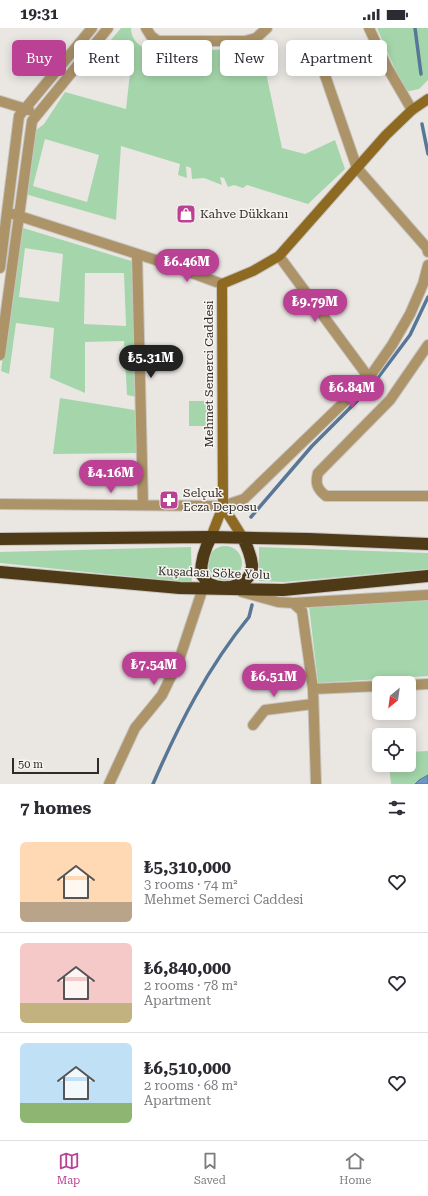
<!DOCTYPE html>
<html lang="en">
<head>
<meta charset="utf-8">
<style>
  :root { --surface:#fff; --page:#f2f2f3; --text:#2b2b33; --muted:#7c7c81; --line:#e1e1e2; --accent:#bb4194 }
  body { margin:0; font-family:"Roboto Serif",serif; background:var(--page); color:var(--text); height:100vh; display:flex; flex-direction:column; font-size:15px; white-space:nowrap }
  * { box-sizing:border-box; margin:0 }
  p { font-size:13px; color:var(--muted) }
  .icon { flex:none; width:22px; height:22px; fill:none; stroke:currentColor; stroke-width:2; stroke-linecap:round; stroke-linejoin:round }
  .map { position:relative; height:756px; overflow:hidden }
  .panel { display:flex; flex-direction:column; background:var(--surface); flex:1 }
  .panel>* { flex:none }
  .hud { position:absolute; left:12px; top:12px; width:404px; height:36px; display:flex; gap:8px }
  .needle { width:26px; rotate:209deg }
  .fabs { position:absolute; left:372px; top:648px; display:grid; gap:8px }
  .fabs a { display:grid; place-items:center; width:44px; height:44px; border-radius:6px; background:var(--surface); box-shadow:0 2px 10px #0003; font-size:20px }
  .scale { position:absolute; left:12px; bottom:10px; width:87px; box-sizing:border-box; padding-left:4px; border:2px solid #2e2c2b; border-top:0; font-size:11px; line-height:14px; white-space:nowrap; color:#2e2c2b; -webkit-text-stroke:3px #f8f4f0; paint-order:stroke }
  .price { position:absolute; translate:-50% -34px; padding:0 9px; border-radius:14px; background:var(--accent); color:#fff; font-size:13px; line-height:26px; filter:drop-shadow(0 1px 2px #0008) }
  .price::after { content:''; position:absolute; left:50%; top:24px; width:12px; height:9px; margin-left:-6px; background:inherit; clip-path:polygon(0 0,100% 0,50% 100%) }
  .price.active { background:#222; color:#fff }
  ul { padding:0; list-style:none }
  li { display:flex; align-items:center; gap:12px; height:100px; padding:0 20px }
  li+li { border-top:1px solid var(--line) }
  li span { display:grid; place-items:center; flex:none; width:112px; height:80px; border-radius:6px; color:#555 }
  li>.icon { margin-inline-start:auto }
  span .icon { width:48px; height:48px; fill:#fffc; stroke-width:1 }
  li b { font-size:17px }
  h2 { display:flex; justify-content:space-between; align-items:center; height:48px; padding:0 20px; font-size:17px }
  .pill { padding:0 14px; border-radius:6px; background:var(--surface); box-shadow:0 2px 10px #0003; font-size:14px; line-height:36px }
  .pill.active { background:var(--accent); color:#fff }
  .status { display:flex; justify-content:space-between; align-items:center; height:28px; padding:0 20px; background:var(--surface); direction:ltr }
  .status svg { height:11px; fill:currentColor }
  .tab-bar { display:flex; justify-content:space-around; align-items:center; height:56px; border-top:1px solid var(--line); background:var(--surface); font-size:11px; color:var(--muted) }
  .tab-bar a { display:grid; justify-items:center; gap:2px }
  .tab-bar .active { color:var(--accent) }
  .map>svg:first-child { display:block }
  .green { fill:#a5d6ab; fill-rule:evenodd }
  .water { fill:#6a97c5; stroke:#587797 }
  .lines { fill:none; stroke-linecap:round; stroke-linejoin:round }
  .stream { stroke:#587797; stroke-width:3.5 }
  .street-casing { stroke:#c8c5c2; stroke-width:12 }
  .secondary-casing { stroke:#c8c5c2; stroke-width:12 }
  .highway-casing { stroke:#c8c5c2; stroke-width:14 }
  .street { stroke:#ac9368; stroke-width:10 }
  .secondary { stroke:#8e6921; stroke-width:10 }
  .highway { stroke:#4e3a17; stroke-width:12 }
  .labels { text-anchor:middle; stroke-width:3; stroke-linejoin:round; paint-order:stroke }
  .poi-label { font-size:12px; fill:#2e2c2b; stroke:#f8f4f0; text-anchor:start }
  .street-label { font-size:12px; fill:#2e2c2b; stroke:#f8f4f0 }
</style>
</head>
<body>
<div class="status"><b>19:31</b><svg viewBox="0 0 49 12"><path d="M0 12V9h3v3zM5 12V6h3v6zM10 12V3h3v9zM15 12V0h3v12zM26 1h20v11H26zM47 4h2v5h-2z"/></svg></div>
<div class="map">
<svg width="428" height="756" viewBox="0 0 428 756">
  <rect width="100%" height="100%" fill="#eae7e3"/>
  <!-- green -->
  <path class="green" d="M121,0H131C131,13 141,19 151,23L261,21L282,120L305,126L335,112L345,141L308,176L247,157L243,160L234,157L228,159L224,150L220,149L222,157L204,150L192,151L191,140L186,138L187,150L178,147L180,136L121,118L116,192L25,166L35,103L44,96L65,64L126,81L130,45L95,31ZM45,111L99,127L87,174L33,158Z
    M377,0H428V52L419,61L405,64Z
    M20,199L138,235L141,370L127,367L124,313L85,314V365L50,350L54,300L16,295L9,346L1,343ZM25,220L63,226L59,274L19,269ZM85,245H124L126,298L84,296Z
    M60,370L141,383L142,425L53,426Z
    M189,373H209L210,398H189Z
    M208 535a17 17 0 1 1 34 0a17 17 0 1 1-34 0Z
    M191,519L192,555L0,535V524Z
    M259,519L428,525V541L284,554L259,553Z
    M428,570V648L318,655L309,578Z
    M428,723V756H391L389,737H409V724Z"/>
  <!-- water -->
  <path class="water" d="M428,747V756H415L419,752Z"/>
  <g class="lines">
    <!-- stream -->
    <path class="stream" d="M415,0L421,46
      M422,96L428,126
      M251,489L312,418L371,359L410,307L428,269
      M153,756C179,696 208,639 249,589L252,577"/>
    <!-- street casing -->
    <g class="street-casing">
      <path id="street" d="M146,0L151,8L158,13H245L256,10L267,0
        M369,0L387,39L412,82
        M318,27L357,140L427,220L428,224
        M0,73L29,82
        M13,186L159,233L222,256
        M137,226L143,477
        M279,228L369,350
        M0,240L19,88L92,0
        M428,317L390,372L318,445C315,455 317,461 326,468H428
        M0,327L32,93L108,0
        M0,476L223,478L244,471L369,350L392,317L410,286L423,256L428,237
        M242,564L278,574L293,575L302,583L313,661L316,756
        M293,575L428,567
        M409,657L428,656
        M313,661L379,658
        M253,697L265,682L313,676
        M109,756L135,700L162,667L179,632L203,560"/>
    </g>
    <!-- secondary casing -->
    <g class="secondary-casing">
      <path id="secondary" d="M223,478L243,510
        M211,509L223,478L222,256L253,243L279,228L386,107L412,82L428,71"/>
    </g>
    <!-- highway casing -->
    <g class="highway-casing">
      <path id="highway" d="M211,509C204,522 201,532 201,546C204,549 207,554 210,556C225,564 253,557 252,537C251,528 247,518 243,510
        M0,511L211,509L309,511L428,516
        M0,544L180,560L283,562L428,548"/>
    </g>
    <!-- street -->
    <use href="#street" class="street"/>
    <!-- secondary -->
    <use href="#secondary" class="secondary"/>
    <!-- highway -->
    <use href="#highway" class="highway"/>
  </g>
  <!-- icons -->
  <defs>
    <g id="shop-square" transform="scale(1)"><rect x="-9" y="-9" width="18" height="18" rx="4" fill="#bb4194" stroke="#f8f4f0"/><path d="M-5-2.5h2.3a2.7 3.5 0 0 1 5.4 0H5L5.5 6h-11ZM-1.5-2.5h3a1.5 2.3 0 0 0-3 0Z" fill="#fff"/></g>
    <g id="pharmacy-square" transform="scale(1)"><rect x="-9" y="-9" width="18" height="18" rx="4" fill="#bb4194" stroke="#f8f4f0"/><path d="M-2-6h4v4h4v4h-4v4h-4v-4h-4v-4h4Z" fill="#fff"/></g>
  </defs>
  <g fill-rule="evenodd">
    <use href="#shop-square" x="186" y="186"/>
    <use href="#pharmacy-square" x="169" y="472"/>
  </g>
  <g class="labels">
    <!-- poi labels -->
    <g class="poi-label">
      <text x="200" y="190">Kahve Dükkanı</text>
      <text x="183" y="469">Selçuk<tspan x="183" dy="14">Ecza Deposu</tspan></text>
    </g>
    <!-- street labels -->
    <g class="street-label">
      <text transform="translate(209 346) rotate(-90)" y="4">Mehmet Semerci Caddesi</text>
      <text transform="translate(214 545) rotate(2)" y="4">Kuşadası Söke Yolu</text>
    </g>
  </g>
</svg>
<div class="fabs">
<a><svg class="needle" viewBox="-14 -14 28 28"><path d="M0-13l5 13h-10z" fill="#e53935"/><path d="M0 13l5-13h-10z" fill="#7c7c81"/></svg></a>
<a><svg class="icon" aria-label="locate" viewBox="0 0 24 24"><circle cx="12" cy="12" r="6"/><path d="M12 2v4M12 18v4M2 12h4M18 12h4"/></svg></a>
</div>
<div class="scale">50 m</div>
<b class="price" style="left:187px;top:255px">₺6.46M</b>
<b class="price" style="left:315px;top:295px">₺9.79M</b>
<b class="price active" style="left:151px;top:351px">₺5.31M</b>
<b class="price" style="left:352px;top:381px">₺6.84M</b>
<b class="price" style="left:111px;top:466px">₺4.16M</b>
<b class="price" style="left:154px;top:658px">₺7.54M</b>
<b class="price" style="left:274px;top:670px">₺6.51M</b>
<div class="hud">
<a class="pill active">Buy</a>
<a class="pill">Rent</a>
<a class="pill">Filters</a>
<a class="pill">New</a>
<a class="pill">Apartment</a>
</div>
</div>
<section class="panel">
<h2>7 homes<svg class="icon" aria-label="filters" viewBox="0 0 24 24"><path d="M4 7h16M4 17h16"/><circle cx="9" cy="7" r="2"/><circle cx="15" cy="17" r="2"/></svg></h2>
<ul>
<li><span style="background:linear-gradient(#ffd9b3 75%,#b9a48a 0)"><svg class="icon" aria-label="home" viewBox="0 0 24 24"><path d="M3 11l9-7 9 7M6 9v11h12V9"/></svg></span><div><b>₺5,310,000</b><p>3 rooms · 74 m²</p><p>Mehmet Semerci Caddesi</p></div><svg class="icon" aria-label="heart" viewBox="0 0 24 24"><path d="M12 20l-8-8c-3-5 5-10 8-4 3-6 11-1 8 4z"/></svg></li>
<li><span style="background:linear-gradient(#f6c9c9 75%,#c2b280 0)"><svg class="icon" aria-label="home" viewBox="0 0 24 24"><path d="M3 11l9-7 9 7M6 9v11h12V9"/></svg></span><div><b>₺6,840,000</b><p>2 rooms · 78 m²</p><p>Apartment</p></div><svg class="icon" aria-label="heart" viewBox="0 0 24 24"><path d="M12 20l-8-8c-3-5 5-10 8-4 3-6 11-1 8 4z"/></svg></li>
<li><span style="background:linear-gradient(#bfe0f5 75%,#8fb573 0)"><svg class="icon" aria-label="home" viewBox="0 0 24 24"><path d="M3 11l9-7 9 7M6 9v11h12V9"/></svg></span><div><b>₺6,510,000</b><p>2 rooms · 68 m²</p><p>Apartment</p></div><svg class="icon" aria-label="heart" viewBox="0 0 24 24"><path d="M12 20l-8-8c-3-5 5-10 8-4 3-6 11-1 8 4z"/></svg></li>
</ul>
</section>
<nav class="tab-bar">
<a class="active"><svg class="icon" aria-label="map" viewBox="0 0 24 24"><path d="M3 6l6-2 6 2 6-2v14l-6 2-6-2-6 2zM9 4v14M15 6v14"/></svg>Map</a>
<a><svg class="icon" aria-label="saved" viewBox="0 0 24 24"><path d="M7 4h10v16l-5-4-5 4z"/></svg>Saved</a>
<a><svg class="icon" aria-label="home" viewBox="0 0 24 24"><path d="M3 11l9-7 9 7M6 9v11h12V9"/></svg>Home</a>
</nav>
</body>
</html>
